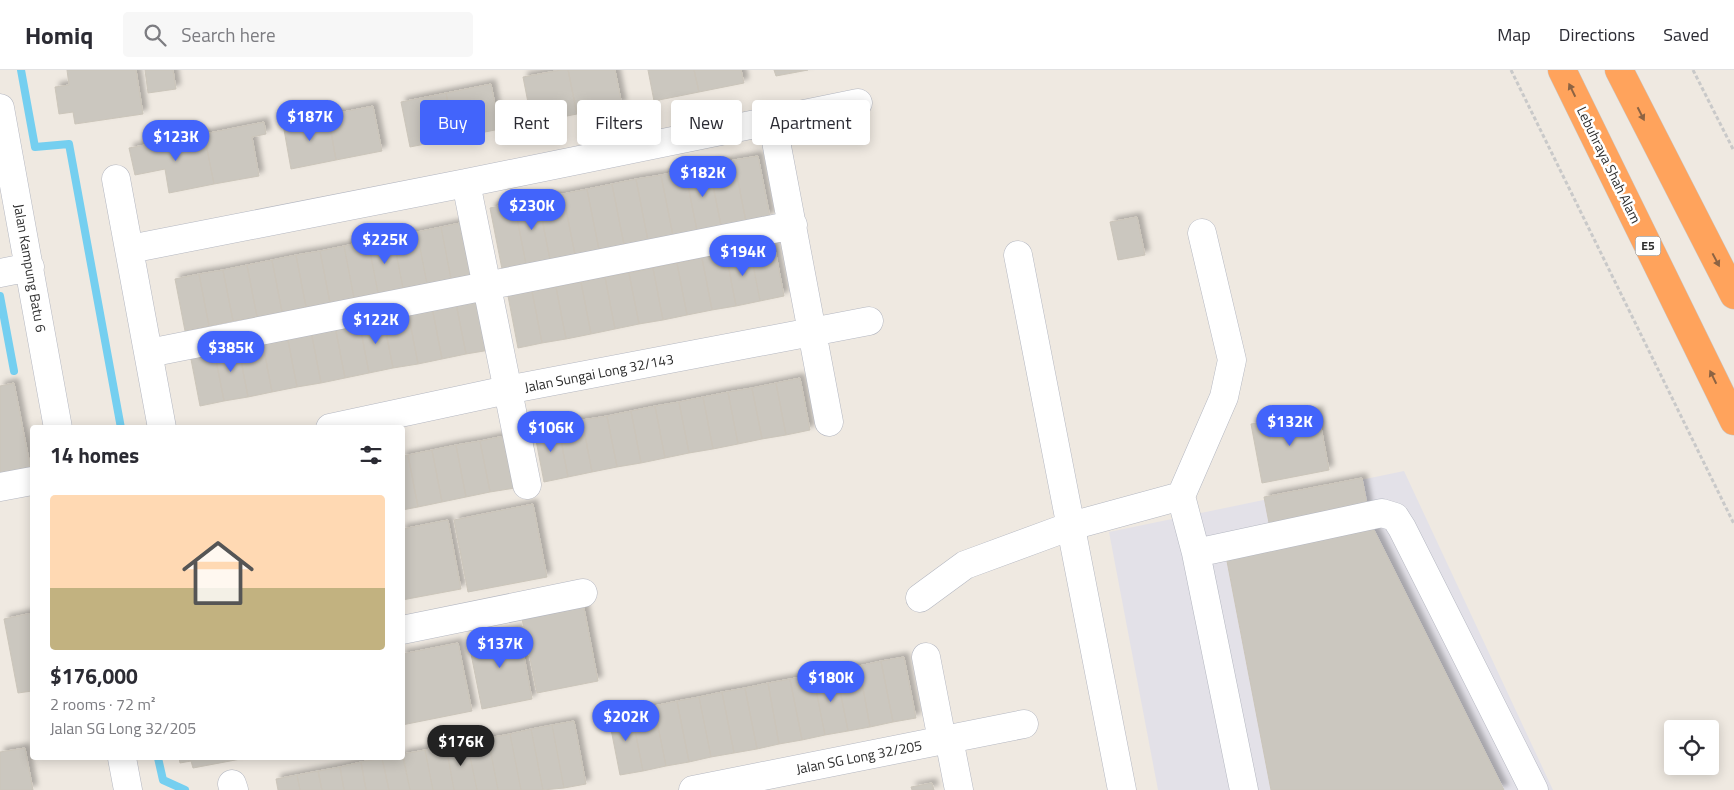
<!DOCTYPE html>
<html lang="en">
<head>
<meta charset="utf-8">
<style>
  :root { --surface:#fff; --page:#f7f7f7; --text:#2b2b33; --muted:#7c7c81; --line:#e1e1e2; --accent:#4264fb }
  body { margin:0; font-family:"Titillium Web",sans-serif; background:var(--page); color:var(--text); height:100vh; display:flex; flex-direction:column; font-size:19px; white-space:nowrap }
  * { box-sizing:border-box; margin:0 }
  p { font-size:16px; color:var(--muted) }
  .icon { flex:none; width:28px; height:28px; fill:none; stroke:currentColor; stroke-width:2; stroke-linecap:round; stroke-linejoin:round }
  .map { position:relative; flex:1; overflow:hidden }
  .side { position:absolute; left:30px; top:355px; width:375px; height:335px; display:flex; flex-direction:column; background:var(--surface); border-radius:5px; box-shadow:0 2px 12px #0003 }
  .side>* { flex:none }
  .banner { position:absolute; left:420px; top:30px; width:475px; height:45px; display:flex; gap:10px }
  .buttons { position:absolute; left:1664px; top:650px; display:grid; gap:10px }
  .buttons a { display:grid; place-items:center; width:55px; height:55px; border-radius:5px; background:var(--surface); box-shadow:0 2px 12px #0003; font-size:25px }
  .price { position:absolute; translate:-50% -42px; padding:0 11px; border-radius:18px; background:var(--accent); color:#fff; font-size:16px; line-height:32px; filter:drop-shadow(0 1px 2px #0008) }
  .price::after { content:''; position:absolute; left:50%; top:30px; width:15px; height:11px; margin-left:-8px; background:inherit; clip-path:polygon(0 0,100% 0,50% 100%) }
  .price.on { background:#222; color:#fff }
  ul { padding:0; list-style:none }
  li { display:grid; align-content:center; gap:10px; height:265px; padding:0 20px }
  li span { display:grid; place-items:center; height:155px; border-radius:5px; color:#555 }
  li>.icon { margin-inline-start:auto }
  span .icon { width:90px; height:90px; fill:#fffc; stroke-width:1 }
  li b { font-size:21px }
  h2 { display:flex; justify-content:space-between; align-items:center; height:60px; padding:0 20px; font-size:21px }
  .chip { padding:0 18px; border-radius:5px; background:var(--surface); box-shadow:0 2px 12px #0003; font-size:18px; line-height:45px }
  .chip.on { background:var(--accent); color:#fff }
  header { display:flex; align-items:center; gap:30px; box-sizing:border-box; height:70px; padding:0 25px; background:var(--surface); border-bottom:1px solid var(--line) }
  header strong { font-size:24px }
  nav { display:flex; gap:28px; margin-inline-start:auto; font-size:18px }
  .search { width:350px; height:45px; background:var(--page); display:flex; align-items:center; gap:12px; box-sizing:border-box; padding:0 18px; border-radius:5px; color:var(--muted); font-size:19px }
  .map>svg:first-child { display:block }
  .industrial { fill:#e3e1e8 }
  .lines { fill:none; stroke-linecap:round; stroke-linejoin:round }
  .stream { stroke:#75cff0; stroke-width:8 }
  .building { fill:#cbc7bf; stroke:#cbc5ba; filter:url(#shadow) }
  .minor-casing { stroke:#b4b7c1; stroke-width:29 }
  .highway-casing { stroke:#c9c9c9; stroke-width:29 }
  .path { stroke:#c9c9c9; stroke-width:3; stroke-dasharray:4 2.5; stroke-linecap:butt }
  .minor { stroke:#fff; stroke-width:28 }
  .highway { stroke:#ffa35c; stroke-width:28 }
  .oneway { fill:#8c6343 }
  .labels { text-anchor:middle; stroke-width:5; stroke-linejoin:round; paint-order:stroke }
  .shield { fill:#fff; stroke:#6d6d6d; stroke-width:1 }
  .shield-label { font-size:12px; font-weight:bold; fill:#2e2e2e }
  .street-label { font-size:14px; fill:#2e2e2e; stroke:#fff }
</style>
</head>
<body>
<header>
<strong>Homiq</strong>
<div class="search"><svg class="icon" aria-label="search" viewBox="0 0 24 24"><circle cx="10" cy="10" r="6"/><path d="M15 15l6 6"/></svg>Search here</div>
<nav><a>Map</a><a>Directions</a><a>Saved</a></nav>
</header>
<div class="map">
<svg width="1734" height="720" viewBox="0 0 1734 720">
  <defs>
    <filter id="shadow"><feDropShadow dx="4.5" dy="-4.5" stdDeviation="2.5" flood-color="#0004"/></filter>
  </defs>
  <rect width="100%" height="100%" fill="#efe9e1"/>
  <!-- industrial -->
  <path class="industrial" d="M1404,401L1553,720H1158L1109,462Z"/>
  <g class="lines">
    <!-- stream -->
    <path class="stream" d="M21,0L35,77L69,74L121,358
      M0,226L14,301
      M158,688L163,710L185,720"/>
  </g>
  <!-- building -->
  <path class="building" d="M67,0H136L143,44L75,54L73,42L59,44L55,17L69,15Z
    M145,0H173L176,19L148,23Z
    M561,0H568L577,44L532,53L523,7Z
    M568,0H615L622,35L577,44Z
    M648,0H694L699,22L654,31Z
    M694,0H741L744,13L699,22Z
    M774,0H808L776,6Z
    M491,14L500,59L455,68L446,23Z
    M446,23L455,68L410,77L401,32Z
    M373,36L382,81L336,90L328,45Z
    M328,45L336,90L291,99L283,54Z
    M264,52L266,64L252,67L259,106L214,114L204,64Z
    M204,64L214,114L169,123L165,99L135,105L129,78Z
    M758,86L770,147L746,152L734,90Z
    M734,90L746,152L721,156L709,95Z
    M709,95L721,156L697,161L685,100Z
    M685,100L697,161L673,166L661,105Z
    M661,105L673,166L648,171L636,109Z
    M636,109L648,171L624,175L612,114Z
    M612,114L624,175L599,180L587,119Z
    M587,119L599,180L575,185L563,124Z
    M563,124L575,185L550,190L538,128Z
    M538,128L550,190L526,194L514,133Z
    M514,133L526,194L502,199L490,138Z
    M1137,147L1145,185L1118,190L1110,152Z
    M465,152L475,204L451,209L441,157Z
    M441,157L451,209L427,214L417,162Z
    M417,162L427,214L403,218L393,167Z
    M393,167L403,218L378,223L368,171Z
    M368,171L378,223L354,228L344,176Z
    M774,174L784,226L760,231L750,179Z
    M344,176L354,228L330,233L320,181Z
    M750,179L760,231L736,236L726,184Z
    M320,181L330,233L306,237L296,185Z
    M726,184L736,236L712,240L702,188Z
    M296,185L306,237L282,242L272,190Z
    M702,188L712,240L687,245L677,193Z
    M272,190L282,242L257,247L247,195Z
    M677,193L687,245L663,250L653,198Z
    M247,195L257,247L233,251L223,200Z
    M653,198L663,250L639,254L629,203Z
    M223,200L233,251L209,256L199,204Z
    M629,203L639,254L615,259L605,207Z
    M199,204L209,256L185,261L175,209Z
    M605,207L615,259L591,264L581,212Z
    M581,212L591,264L566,269L556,217Z
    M556,217L566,269L542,273L532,221Z
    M532,221L542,273L518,278L508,226Z
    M480,228L490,280L466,284L456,233Z
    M456,233L466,284L442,289L432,237Z
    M432,237L442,289L418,294L408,242Z
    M408,242L418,294L393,298L383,247Z
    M383,247L393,298L369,303L359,251Z
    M359,251L369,303L345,308L335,256Z
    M335,256L345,308L321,313L311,261Z
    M311,261L321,313L297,317L287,265Z
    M287,265L297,317L272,322L262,270Z
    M262,270L272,322L248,327L238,275Z
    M238,275L248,327L224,331L214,280Z
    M214,280L224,331L200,336L190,284Z
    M800,308L810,360L786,365L776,313Z
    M14,313L31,400L0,406V316Z
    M776,313L786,365L762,369L752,318Z
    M752,318L762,369L738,374L728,322Z
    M728,322L738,374L713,379L703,327Z
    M703,327L713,379L689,383L679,332Z
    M679,332L689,383L665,388L655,336Z
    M655,336L665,388L641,393L631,341Z
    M631,341L641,393L617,397L607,346Z
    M1318,341L1329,400L1262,413L1251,354Z
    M607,346L617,397L592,402L582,350Z
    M582,350L592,402L568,407L558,355Z
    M558,355L568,407L544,412L534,360Z
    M504,366L515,418L490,422L480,371Z
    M480,371L490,422L466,427L456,375Z
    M456,375L466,427L442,432L432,380Z
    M432,380L442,432L418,437L408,385Z
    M408,385L418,437L402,440V386Z
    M1362,408L1368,439L1270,458L1264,427Z
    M533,434L547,507L468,522L454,450Z
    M448,450L461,519L402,530V459Z
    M1373,458L1504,720H1271L1226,486Z
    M583,533L598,611L537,623L521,544Z
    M32,543V621L18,623L4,549Z
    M519,559L532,629L482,639L468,569Z
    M458,573L472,641L402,655V584Z
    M904,587L916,648L893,652L881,591Z
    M881,591L893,652L870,657L859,596Z
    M859,596L870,657L848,661L836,600Z
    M836,600L848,661L825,665L813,605Z
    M813,605L825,665L802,670L790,609Z
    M790,609L802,670L779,674L768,613Z
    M768,613L779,674L757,679L745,618Z
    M745,618L757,679L734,683L722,622Z
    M722,622L734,683L711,687L699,627Z
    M699,627L711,687L689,692L677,631Z
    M677,631L689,692L666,696L654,636Z
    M654,636L666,696L643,701L631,640Z
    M631,640L643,701L620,705L608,644Z
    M574,651L586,714L564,718L552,655Z
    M552,655L564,718L543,720L531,659Z
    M531,659L543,720H521L510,664Z
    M510,664L521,720H498L488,668Z
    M488,668L498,720H477L467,672Z
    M467,672L477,720H454L446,676Z
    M446,676L454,720H433L425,680Z
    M25,678L33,720H0V682Z
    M425,680L433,720H410L403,684Z
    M402,684L410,720H389L382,688H402Z
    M179,688H246L193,698L191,691L180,693Z
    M382,688L389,720H366L361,692Z
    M361,692L366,720H344L340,697Z
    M340,697L344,720H322L318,701Z
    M318,701L322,720H300L297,705Z
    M297,705L300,720H278L276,709Z
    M932,713L934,720H912L911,717Z"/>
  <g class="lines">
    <!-- minor casing -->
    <g class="minor-casing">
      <path id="minor" d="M0,38L58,358
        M772,50L829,352
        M116,109L162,358
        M466,113L527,415
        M130,179L466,113L858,33
        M1018,185L1122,720
        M0,203L30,197
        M149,283L793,155
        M330,358L507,320L869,251
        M0,417L32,411
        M1181,426L1224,327L1232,290L1202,163
        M1196,483L1382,443L1395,447L1402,458L1534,720
        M920,528L965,495L1071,456L1181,426L1196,483L1244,720
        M402,560L583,523
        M926,587L942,670
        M949,669L959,720
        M122,688L128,720
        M232,714L234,720
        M693,720L1024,654"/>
    </g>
    <!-- highway casing -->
    <g class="highway-casing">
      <path id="highway" d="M1562,0L1734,351
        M1619,0L1734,225"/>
    </g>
    <!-- path -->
    <path class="path" d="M1511,0L1734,454
      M1693,0L1734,81"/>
    <!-- minor -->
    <use href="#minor" class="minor"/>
    <!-- highway -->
    <use href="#highway" class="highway"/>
  </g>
  <!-- one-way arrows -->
  <defs><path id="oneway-solid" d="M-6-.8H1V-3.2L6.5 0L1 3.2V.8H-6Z" transform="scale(1.25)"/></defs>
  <g class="oneway">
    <use href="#oneway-solid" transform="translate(1572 20) rotate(-116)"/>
    <use href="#oneway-solid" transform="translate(1641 44) rotate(63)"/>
    <use href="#oneway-solid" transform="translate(1716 190) rotate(62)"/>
    <use href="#oneway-solid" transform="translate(1713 307) rotate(-116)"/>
  </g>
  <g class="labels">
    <!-- shield labels -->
    <rect class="shield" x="1635.5" y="166.5" width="25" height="19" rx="4"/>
    <g class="shield-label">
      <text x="1648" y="180">E5</text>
    </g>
    <!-- street labels -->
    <g class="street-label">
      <text transform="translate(1609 95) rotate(64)" y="5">Lebuhraya Shah Alam</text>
      <text transform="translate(30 198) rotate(80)" y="5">Jalan Kampung Batu 6</text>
      <text transform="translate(599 303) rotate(-11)" y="5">Jalan Sungai Long 32/143</text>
      <text transform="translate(859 687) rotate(-11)" y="5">Jalan SG Long 32/205</text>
    </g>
  </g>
</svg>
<div class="buttons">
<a><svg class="icon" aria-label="locate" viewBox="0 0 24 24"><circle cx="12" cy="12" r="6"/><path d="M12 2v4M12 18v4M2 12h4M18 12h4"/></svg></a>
</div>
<b class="price" style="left:310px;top:72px">$187K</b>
<b class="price" style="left:176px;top:92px">$123K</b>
<b class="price" style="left:703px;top:128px">$182K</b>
<b class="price" style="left:532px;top:161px">$230K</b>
<b class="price" style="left:385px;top:195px">$225K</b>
<b class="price" style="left:743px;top:207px">$194K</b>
<b class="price" style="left:376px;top:275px">$122K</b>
<b class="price" style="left:231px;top:303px">$385K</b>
<b class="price" style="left:1290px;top:377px">$132K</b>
<b class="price" style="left:551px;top:383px">$106K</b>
<b class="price" style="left:500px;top:599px">$137K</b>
<b class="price" style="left:831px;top:633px">$180K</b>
<b class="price" style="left:626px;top:672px">$202K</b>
<b class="price on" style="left:461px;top:697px">$176K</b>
<div class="banner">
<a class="chip on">Buy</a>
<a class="chip">Rent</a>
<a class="chip">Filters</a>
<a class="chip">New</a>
<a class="chip">Apartment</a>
</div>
<section class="side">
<h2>14 homes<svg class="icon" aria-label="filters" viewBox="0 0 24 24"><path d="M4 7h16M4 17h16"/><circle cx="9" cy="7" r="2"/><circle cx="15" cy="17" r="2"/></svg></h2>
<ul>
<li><span style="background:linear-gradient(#ffd9b3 60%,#c2b280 0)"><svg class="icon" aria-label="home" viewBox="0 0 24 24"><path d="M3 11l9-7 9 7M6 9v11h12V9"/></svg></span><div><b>$176,000</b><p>2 rooms · 72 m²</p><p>Jalan SG Long 32/205</p></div></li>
</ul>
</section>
</div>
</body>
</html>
